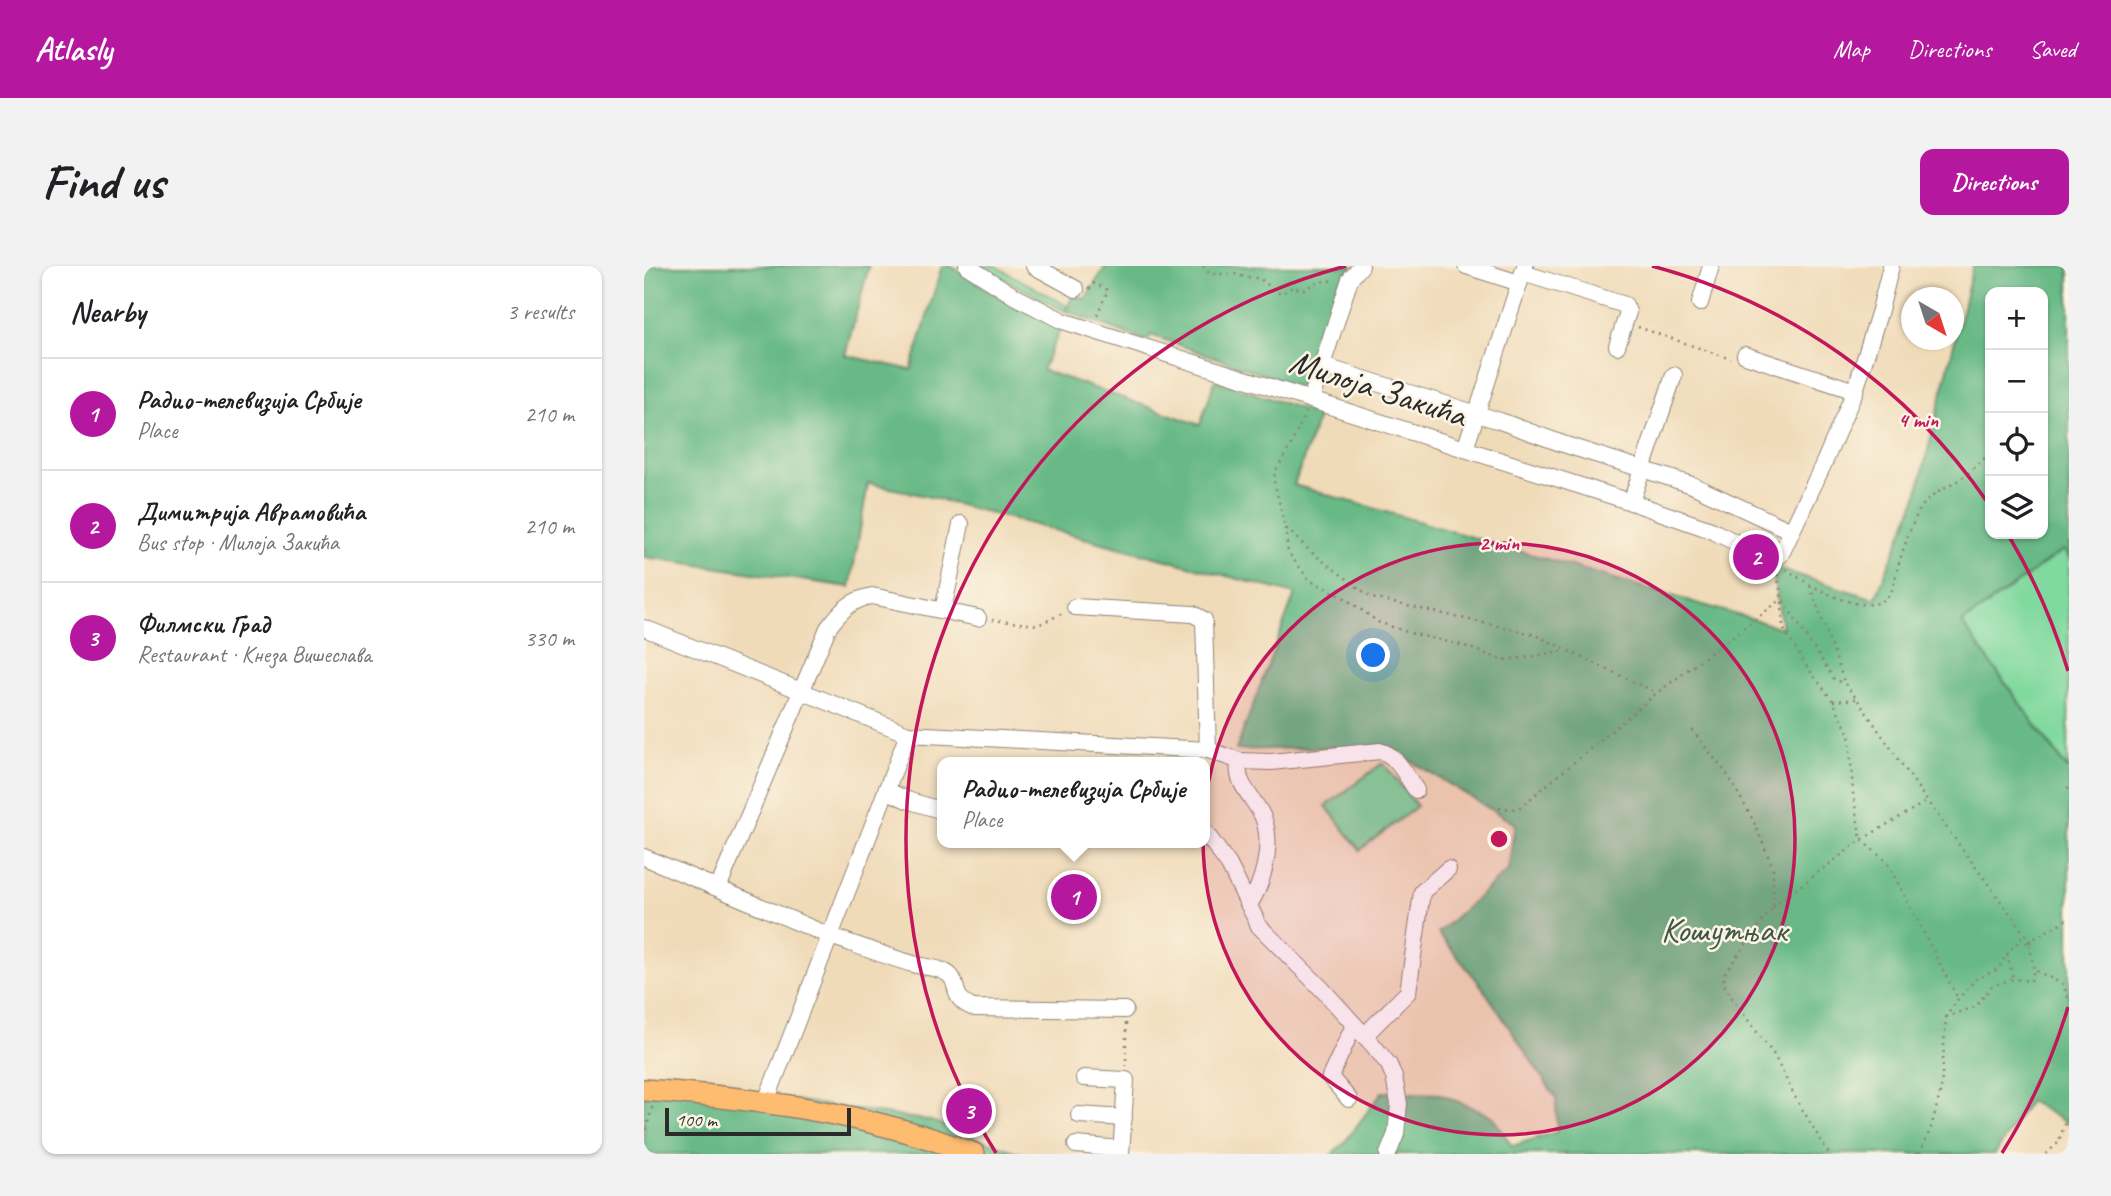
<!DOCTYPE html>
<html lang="en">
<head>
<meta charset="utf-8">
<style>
  body { margin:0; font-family:Caveat,sans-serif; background:#f2f2f2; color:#202124 }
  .controls { position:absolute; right:21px; top:21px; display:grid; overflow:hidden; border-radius:14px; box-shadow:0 2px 5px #0004 }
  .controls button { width:63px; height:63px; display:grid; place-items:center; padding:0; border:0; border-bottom:2px solid #e0e0e0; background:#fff; color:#202124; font:35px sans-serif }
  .compass { position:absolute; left:1257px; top:21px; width:63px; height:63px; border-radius:50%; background:#fff; box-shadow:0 2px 5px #0004; rotate:141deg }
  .scale { position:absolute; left:21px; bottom:18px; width:186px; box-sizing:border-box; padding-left:7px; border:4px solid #2b2b2b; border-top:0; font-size:19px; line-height:24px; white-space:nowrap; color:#2b2b2b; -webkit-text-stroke:5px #fcf5e5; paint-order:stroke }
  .you { position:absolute; left:730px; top:390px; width:24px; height:24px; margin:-18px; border:5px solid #fff; border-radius:50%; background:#1a73e8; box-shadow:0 0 0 10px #1a73e833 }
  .badge { display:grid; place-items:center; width:46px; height:46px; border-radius:50%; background:#b5179e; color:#fff; font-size:23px; font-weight:700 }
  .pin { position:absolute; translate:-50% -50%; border:4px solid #fff; box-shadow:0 2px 7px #0006 }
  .popup { position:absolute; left:293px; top:491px; width:273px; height:91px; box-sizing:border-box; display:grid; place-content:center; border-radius:14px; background:#fff; filter:drop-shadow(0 2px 5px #0005); font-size:23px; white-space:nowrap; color:#757577 }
  .popup b { font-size:26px; color:#202124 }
  .popup::after { content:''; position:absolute; left:50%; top:100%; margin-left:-14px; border:14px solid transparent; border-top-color:#fff }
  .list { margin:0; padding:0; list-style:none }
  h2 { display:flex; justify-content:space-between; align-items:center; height:91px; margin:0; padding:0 28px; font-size:30px }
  h2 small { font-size:23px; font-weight:400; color:#757577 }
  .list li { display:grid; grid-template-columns:46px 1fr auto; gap:21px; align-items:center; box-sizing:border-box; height:112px; padding:0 28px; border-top:2px solid #e0e0e0 }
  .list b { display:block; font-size:26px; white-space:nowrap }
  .list p { margin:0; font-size:23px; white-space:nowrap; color:#757577 }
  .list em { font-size:23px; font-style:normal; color:#757577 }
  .icon { flex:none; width:38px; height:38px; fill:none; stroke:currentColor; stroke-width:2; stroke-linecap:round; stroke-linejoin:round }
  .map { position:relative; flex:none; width:1425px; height:888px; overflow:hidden; border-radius:14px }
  header { display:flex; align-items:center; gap:42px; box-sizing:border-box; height:98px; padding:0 35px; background:#b5179e; color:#fff }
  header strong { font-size:33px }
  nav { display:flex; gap:38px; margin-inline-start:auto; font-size:24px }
  .intro { display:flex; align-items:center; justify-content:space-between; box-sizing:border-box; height:168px; padding:0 42px }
  h1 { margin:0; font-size:49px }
  .button { padding:18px 32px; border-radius:14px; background:#b5179e; color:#fff; font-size:24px; font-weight:700 }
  main { display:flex; gap:42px; padding:0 42px }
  aside { flex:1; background:#fff; border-radius:14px; box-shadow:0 2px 5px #0004 }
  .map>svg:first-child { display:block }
  .green { fill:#80d99f; stroke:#568265; stroke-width:2 }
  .forest { fill:#68b986; stroke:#4a7258; stroke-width:2; fill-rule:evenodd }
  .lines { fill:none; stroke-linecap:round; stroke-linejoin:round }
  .minor-casing { stroke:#8e8372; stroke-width:18 }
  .major-casing { stroke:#8e8372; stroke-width:24 }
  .path { stroke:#8e8372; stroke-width:2.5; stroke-dasharray:2 5; stroke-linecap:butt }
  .minor { stroke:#fff; stroke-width:16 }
  .major { stroke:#febc70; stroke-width:21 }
  .ring { fill:none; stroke:#c2185b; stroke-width:3.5 }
  .labels { text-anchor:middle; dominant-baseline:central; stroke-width:5; stroke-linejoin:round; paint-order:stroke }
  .street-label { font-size:35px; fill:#2b2b2b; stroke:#fcf5e5 }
  .park-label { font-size:35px; fill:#405648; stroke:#fcf5e5 }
  .centre { fill:#c2185b; stroke:#fcf5e5; stroke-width:3.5 }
  .ring-label { font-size:21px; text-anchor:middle; font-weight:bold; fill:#c2185b; stroke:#fcf5e5; stroke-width:5; stroke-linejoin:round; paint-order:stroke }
</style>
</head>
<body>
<header>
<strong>Atlasly</strong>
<nav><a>Map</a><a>Directions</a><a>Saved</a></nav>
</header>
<div class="intro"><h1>Find us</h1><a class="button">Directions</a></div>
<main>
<aside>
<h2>Nearby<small>3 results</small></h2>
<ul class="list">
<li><span class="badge">1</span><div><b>Радио-телевизија Србије</b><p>Place</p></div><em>210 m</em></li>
<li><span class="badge">2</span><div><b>Димитрија Аврамовића</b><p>Bus stop · Милоја Закића</p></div><em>210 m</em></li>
<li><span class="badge">3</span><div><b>Филмски Град</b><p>Restaurant · Кнеза Вишеслава</p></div><em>330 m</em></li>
</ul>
</aside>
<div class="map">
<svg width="1425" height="888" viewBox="0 0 1425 888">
  <rect width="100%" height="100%" fill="#fcf5e5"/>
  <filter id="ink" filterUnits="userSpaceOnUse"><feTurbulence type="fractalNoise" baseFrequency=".0143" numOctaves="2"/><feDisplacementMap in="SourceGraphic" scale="14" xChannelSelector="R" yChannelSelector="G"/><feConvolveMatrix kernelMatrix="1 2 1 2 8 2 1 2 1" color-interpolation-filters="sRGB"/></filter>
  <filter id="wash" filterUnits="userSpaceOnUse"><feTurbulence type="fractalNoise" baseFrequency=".00686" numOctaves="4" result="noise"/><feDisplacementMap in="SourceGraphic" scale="28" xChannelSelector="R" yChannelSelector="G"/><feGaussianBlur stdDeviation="1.57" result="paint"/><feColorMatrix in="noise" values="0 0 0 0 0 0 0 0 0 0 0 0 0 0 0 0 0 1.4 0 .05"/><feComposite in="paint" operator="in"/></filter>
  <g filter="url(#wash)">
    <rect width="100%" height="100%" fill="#f0dbb9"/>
    <!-- green -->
    <g class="green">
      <polygon points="337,0 351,0 423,40 421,45"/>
      <polygon points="1419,284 1425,292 1424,503 1318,357"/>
      <polygon points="739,497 773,540 716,584 682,540"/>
    </g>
    <!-- forest -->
    <g class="forest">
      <path d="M0 0H225L201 89 267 104 298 0H307L354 30 418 60 398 104 556 159 571 114 675 149 650 219 1138 362 1128 301 1231 333 1272 233 1329 0H1425V292L1419 284 1318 357 1423 503 1425 502V858L1385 835 1351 888H688L700 877 738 826 796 828 848 850 868 880 913 866 912 832 837 719 794 667 864 604 871 558 742 480 592 484 651 328 278 229 224 217 206 321 0 291ZM1346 26H1399V268H1346Z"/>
      <polygon points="462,0 709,0 695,16 664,117 655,121 507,69 503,75 422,45 429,29 441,33"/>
      <polygon points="0,809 22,815 287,855 378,888 0,888"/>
    </g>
  </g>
  <g filter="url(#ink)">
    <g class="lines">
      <!-- minor casing -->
      <g class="minor-casing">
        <g id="minor">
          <polyline points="323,0 370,30 419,55 987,236 1067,264 1128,295 1130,295 1137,288 1179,199 1211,125 1236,44 1247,0"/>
          <polyline points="390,0 432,23"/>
          <polyline points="822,0 875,17"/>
          <polyline points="879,7 981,39 984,46 973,80"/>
          <polyline points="1056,37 1067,0"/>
          <polyline points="1101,89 1211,125"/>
          <polyline points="678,100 856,155 919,178 1048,219 1147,265"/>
          <polyline points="667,133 706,13 717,0"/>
          <polyline points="821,183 881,0"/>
          <polyline points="987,236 1030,109"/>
          <polyline points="299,344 317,258"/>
          <polyline points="0,362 264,468"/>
          <polyline points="564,484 596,495"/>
          <polyline points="242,524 263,534 299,545"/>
          <polyline points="561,566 585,599 615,660 677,722 729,779 745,799 750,811 755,838 752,868 744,888"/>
          <polyline points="0,591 186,670 264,468 564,484 560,354 549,348 431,341"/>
          <path d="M74 622 184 362C197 345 206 334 228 330L334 352"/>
          <path d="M605 639C619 617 629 581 620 554 614 535 588 517 596 495L627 496 736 485C752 488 763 511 772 524"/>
          <polyline points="720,770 764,726 778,626 804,603"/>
          <polyline points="440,812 482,814 477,888"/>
          <polyline points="705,833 686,811 710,759"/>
          <path d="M122 835 186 670C213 679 241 690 269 698 279 701 292 701 301 706 318 714 304 733 330 742L481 744"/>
          <polyline points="435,849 480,852"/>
          <polyline points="432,879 477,883"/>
        </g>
      </g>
      <!-- major casing -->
      <g class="major-casing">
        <path id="major" d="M0 824C112 832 224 847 330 888"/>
      </g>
      <!-- path -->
      <g class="path">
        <polyline points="559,0 566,8 591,8 603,12 615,12 636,28 649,21 659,24 674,16 692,14"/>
        <polyline points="445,23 449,17 464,24 452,51"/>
        <polyline points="994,61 1087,93"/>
        <polyline points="662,146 647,179 631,206 630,215 641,261 666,285 728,332 889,368 1013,427"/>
        <polyline points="641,262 644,286 665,314 698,330 734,356 766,367 821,380 858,394 880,392 923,384"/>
        <path d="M1142 303C1161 317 1229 359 1247 326 1251 318 1252 308 1254 300 1260 282 1266 261 1275 245 1285 227 1307 221 1322 209 1331 202 1336 194 1346 189"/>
        <polyline points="1133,308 1138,333 1190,413 1201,418 1213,433 1283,535 1386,675 1425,652"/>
        <polyline points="1166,320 1201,418"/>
        <polyline points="1138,336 1139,362 1163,401 1189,435 1205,468 1209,527 1217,574 1243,596 1314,733"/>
        <polyline points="348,354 394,359 419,347"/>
        <polyline points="1189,435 1213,433"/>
        <polyline points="1048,464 1085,511 1110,556 1129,602 1129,641 1080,708 1080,718 1087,731 1130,789 1151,831 1185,888"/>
        <polyline points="1423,522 1425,521"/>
        <polyline points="855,542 874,543 1013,427 1138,333"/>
        <polyline points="1129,641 1217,574 1283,535"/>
        <polyline points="1386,679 1390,704"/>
        <polyline points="1363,688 1369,712"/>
        <polyline points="1302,751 1331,741 1348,720 1369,713 1387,715 1390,704 1419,718 1425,734"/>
        <polyline points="482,757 482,800"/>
        <polyline points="0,870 9,839"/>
        <polyline points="1275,888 1287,862 1297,824 1302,751 1314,733 1332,713 1354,703 1363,688 1377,672 1386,679 1386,675"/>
        <polyline points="1402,888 1414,877 1425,847"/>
      </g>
      <!-- minor -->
      <use href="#minor" class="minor"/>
      <!-- major -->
      <use href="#major" class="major"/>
    </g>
  </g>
  <!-- distance rings -->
  <circle cx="855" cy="573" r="296" fill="#c2185b" fill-opacity=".12"/>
  <g class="ring">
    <circle cx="855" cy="573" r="296"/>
    <path d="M1424 741A593 593 0 0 1 1358 887M352 887A593 593 0 0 1 702 0M1008 0A593 593 0 0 1 1344 237M1366 272A593 593 0 0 1 1424 405"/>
  </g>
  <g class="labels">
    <!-- street labels -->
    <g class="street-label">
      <text transform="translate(734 122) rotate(18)">Милоја Закића</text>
    </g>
    <!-- park labels -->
    <g class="park-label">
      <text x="1080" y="663">Кошутњак</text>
    </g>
  </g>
  <circle cx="855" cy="573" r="10" class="centre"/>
  <g class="ring-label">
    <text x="1274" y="161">4 min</text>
    <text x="855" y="284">2 min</text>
  </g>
</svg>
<div class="controls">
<button>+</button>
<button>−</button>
<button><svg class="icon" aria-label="locate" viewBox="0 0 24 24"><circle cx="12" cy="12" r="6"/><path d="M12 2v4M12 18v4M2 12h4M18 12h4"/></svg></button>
<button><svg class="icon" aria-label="layers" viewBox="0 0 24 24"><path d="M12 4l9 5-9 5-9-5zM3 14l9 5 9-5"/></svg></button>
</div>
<svg class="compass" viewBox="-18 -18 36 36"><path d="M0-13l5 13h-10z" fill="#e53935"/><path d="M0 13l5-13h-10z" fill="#757577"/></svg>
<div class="scale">100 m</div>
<div class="you"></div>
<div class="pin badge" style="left:430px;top:631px">1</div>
<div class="popup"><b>Радио-телевизија Србије</b>Place</div>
<div class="pin badge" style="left:1112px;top:291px">2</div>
<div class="pin badge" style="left:325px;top:845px">3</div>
</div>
</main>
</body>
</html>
